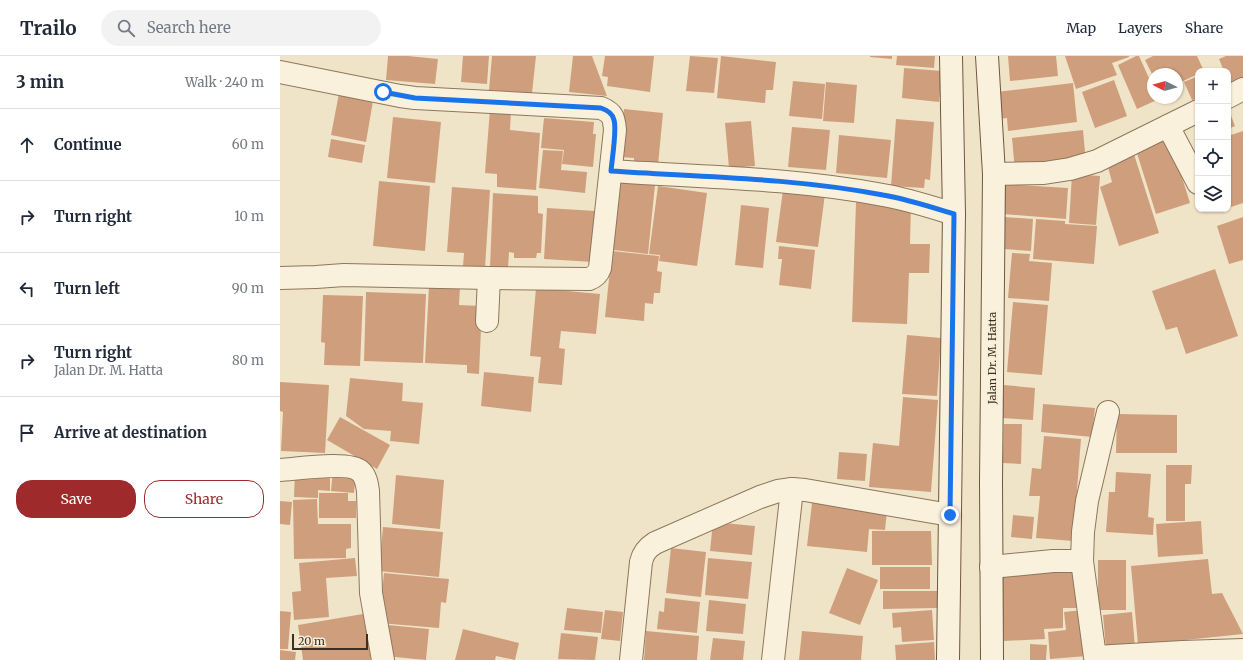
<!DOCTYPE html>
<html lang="en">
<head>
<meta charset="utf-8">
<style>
  body { margin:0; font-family:Merriweather,serif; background:#f2f2f3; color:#1f2937 }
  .controls { position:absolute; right:12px; top:12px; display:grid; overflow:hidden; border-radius:8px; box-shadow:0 1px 3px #0004 }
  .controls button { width:36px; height:36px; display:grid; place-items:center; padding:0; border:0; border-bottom:1px solid #e0e1e3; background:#fff; color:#1f2937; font:20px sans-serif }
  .compass { position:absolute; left:867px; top:12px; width:36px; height:36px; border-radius:50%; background:#fff; box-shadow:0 1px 3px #0004; rotate:276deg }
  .scale { position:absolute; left:12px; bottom:10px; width:76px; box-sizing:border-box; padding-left:4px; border:2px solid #3d2e20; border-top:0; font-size:11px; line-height:14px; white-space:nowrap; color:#3d2e20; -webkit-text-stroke:3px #f7eed8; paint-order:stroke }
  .stop { position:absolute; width:12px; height:12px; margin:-9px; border:3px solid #1a73e8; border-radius:50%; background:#fff }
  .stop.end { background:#1a73e8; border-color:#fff; box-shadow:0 1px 4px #0008 }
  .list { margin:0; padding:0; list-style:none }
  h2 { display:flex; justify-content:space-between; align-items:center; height:52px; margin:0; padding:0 16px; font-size:17px }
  h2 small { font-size:13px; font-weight:400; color:#747a83 }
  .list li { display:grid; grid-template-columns:26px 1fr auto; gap:12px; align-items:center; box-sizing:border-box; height:72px; padding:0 16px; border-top:1px solid #e0e1e3 }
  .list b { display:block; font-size:15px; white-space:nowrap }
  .list p { margin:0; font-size:13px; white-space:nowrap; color:#747a83 }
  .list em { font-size:13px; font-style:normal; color:#747a83 }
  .actions { display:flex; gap:8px; padding:12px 16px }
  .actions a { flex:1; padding:9px 0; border:1px solid #9e2a2b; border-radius:16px; text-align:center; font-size:14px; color:#9e2a2b }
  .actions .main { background:#9e2a2b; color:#fff }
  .icon { flex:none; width:22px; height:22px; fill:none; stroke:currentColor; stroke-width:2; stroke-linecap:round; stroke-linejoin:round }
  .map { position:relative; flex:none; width:963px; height:604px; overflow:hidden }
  header { display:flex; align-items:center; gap:24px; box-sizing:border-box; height:56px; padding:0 20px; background:#fff; border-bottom:1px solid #e0e1e3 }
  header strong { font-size:19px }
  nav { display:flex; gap:22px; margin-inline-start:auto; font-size:14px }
  .search { width:280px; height:36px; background:#f2f2f3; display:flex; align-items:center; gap:10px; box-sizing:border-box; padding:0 14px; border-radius:22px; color:#747a83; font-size:15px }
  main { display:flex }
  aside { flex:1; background:#fff }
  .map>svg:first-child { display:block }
  .building { fill:#cf9f7d }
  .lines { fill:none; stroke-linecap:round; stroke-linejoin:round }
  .street-casing { stroke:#8d765c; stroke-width:24 }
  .secondary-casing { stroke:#6f573f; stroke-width:24 }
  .street { stroke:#faf1dc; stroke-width:22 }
  .secondary { stroke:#faf1dc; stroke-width:22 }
  .route { stroke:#1a73e8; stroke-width:5 }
  .labels { text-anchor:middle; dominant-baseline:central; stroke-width:4; stroke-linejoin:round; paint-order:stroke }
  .street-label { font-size:11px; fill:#3d2e20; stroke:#f7eed8 }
</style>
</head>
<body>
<header>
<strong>Trailo</strong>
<div class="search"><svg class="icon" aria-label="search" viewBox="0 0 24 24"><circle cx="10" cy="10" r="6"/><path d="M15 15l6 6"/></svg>Search here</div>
<nav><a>Map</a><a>Layers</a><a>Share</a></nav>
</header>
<main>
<aside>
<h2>3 min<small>Walk · 240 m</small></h2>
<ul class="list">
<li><svg class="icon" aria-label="ahead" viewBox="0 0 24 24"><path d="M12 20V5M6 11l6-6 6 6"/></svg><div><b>Continue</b></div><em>60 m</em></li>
<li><svg class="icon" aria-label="right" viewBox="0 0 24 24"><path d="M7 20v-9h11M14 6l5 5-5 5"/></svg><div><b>Turn right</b></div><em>10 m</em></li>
<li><svg class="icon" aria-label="left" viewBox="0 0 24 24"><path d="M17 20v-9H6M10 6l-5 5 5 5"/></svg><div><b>Turn left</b></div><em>90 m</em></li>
<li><svg class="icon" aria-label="right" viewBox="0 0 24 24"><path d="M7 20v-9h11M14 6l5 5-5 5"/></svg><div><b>Turn right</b><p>Jalan Dr. M. Hatta</p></div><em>80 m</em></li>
<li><svg class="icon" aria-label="arrive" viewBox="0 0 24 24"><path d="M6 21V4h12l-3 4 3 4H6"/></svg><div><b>Arrive at destination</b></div></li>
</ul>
<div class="actions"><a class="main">Save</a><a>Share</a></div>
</aside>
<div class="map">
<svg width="963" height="604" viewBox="0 0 963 604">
  <rect width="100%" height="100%" fill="#f0e4c8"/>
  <!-- building -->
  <g class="building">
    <polygon points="108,0 128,0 158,3 155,28 106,24"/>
    <polygon points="183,0 209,0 207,28 181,26"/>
    <polygon points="212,0 256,0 252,37 209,34"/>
    <polygon points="293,0 312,0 327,40 289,36"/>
    <polygon points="325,0 374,0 370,36 327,30 328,21 322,20"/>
    <polygon points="410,0 438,2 434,37 406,35"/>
    <polygon points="441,0 496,6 493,34 486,34 485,47 437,42"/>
    <polygon points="590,0 612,0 612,3 590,1"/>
    <polygon points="617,0 655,0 654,12 616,9"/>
    <polygon points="728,0 776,0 778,20 730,25"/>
    <polygon points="785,0 849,0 849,1 832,7 837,19 796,33"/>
    <polygon points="856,0 859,0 873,31 873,42 878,42 879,43 857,53 838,9"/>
    <polygon points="873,0 917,0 924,15 918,15 918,18 897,28 897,18 873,18 873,20 865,4"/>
    <polygon points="946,0 963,0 963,21 950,27 948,24 948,15 944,15 939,3"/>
    <polygon points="624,12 662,15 659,46 622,42"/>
    <polygon points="918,20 918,42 912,44 904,26"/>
    <polygon points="834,24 847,60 815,72 802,36"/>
    <polygon points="513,25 545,28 542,63 509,60"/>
    <polygon points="546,26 577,29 574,67 543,65"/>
    <polygon points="793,27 797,66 728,75 727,62 720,63 716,36"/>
    <polygon points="60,32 94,39 86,86 51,79"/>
    <polygon points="210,53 231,54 230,74 260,77 256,134 217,131 217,118 205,117"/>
    <polygon points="344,53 383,57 378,109 354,106 354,102 339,101"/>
    <polygon points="950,57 955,70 948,73 948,58"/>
    <polygon points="113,61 161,66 155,127 107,122"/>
    <polygon points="264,62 314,66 313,78 316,78 313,111 282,108 284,94 261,92"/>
    <polygon points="616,63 654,66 650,124 645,123 644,132 611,130"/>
    <polygon points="471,65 475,110 449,112 445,67"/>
    <polygon points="512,71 550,74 546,114 508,111"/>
    <polygon points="803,74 806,107 735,115 732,82"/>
    <polygon points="963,75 963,147 948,152 948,80"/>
    <polygon points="559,79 611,84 607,122 556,117"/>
    <polygon points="889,80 910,147 876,158 855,91"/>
    <polygon points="51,83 85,89 82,107 48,101"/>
    <polygon points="263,94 283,95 281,114 307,116 305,137 259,132"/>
    <polygon points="853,95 879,177 839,190 820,131 832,126 826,104"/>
    <polygon points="792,118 820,120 816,169 789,167"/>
    <polygon points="99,125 150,130 145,195 93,190"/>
    <polygon points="340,125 375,129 368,198 333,194"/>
    <polygon points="725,128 788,132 786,163 723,158"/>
    <polygon points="378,130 427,137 417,210 379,205 380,199 369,198"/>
    <polygon points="172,131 210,134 205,212 183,210 184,197 167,196"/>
    <polygon points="503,134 545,138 538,191 496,186"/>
    <polygon points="213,137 258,140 258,157 263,158 261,197 257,197 256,202 234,202 234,197 229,196 228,213 210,212"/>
    <polygon points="576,146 631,148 630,188 650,188 649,217 629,217 627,268 572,266"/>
    <polygon points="461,149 489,152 483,212 455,209"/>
    <polygon points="267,152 316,155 313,206 264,203"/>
    <polygon points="725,161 753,163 751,195 723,193"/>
    <polygon points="963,161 963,204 949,208 937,170"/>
    <polygon points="756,163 785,165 785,168 817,170 814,208 753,203"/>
    <polygon points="499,190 535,194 531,233 499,229 502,203 498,203"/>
    <polygon points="332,195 379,200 377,215 382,216 380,237 374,237 373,248 365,247 364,265 325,261"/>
    <polygon points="732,197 750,198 749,205 772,207 769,245 728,242"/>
    <polygon points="935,213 958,280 906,298 897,271 886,274 872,235"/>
    <polygon points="149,230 180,231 179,249 202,250 199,318 187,317 187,309 145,307"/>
    <polygon points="256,232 320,238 316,278 281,275 279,292 285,293 282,329 258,327 261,301 250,300"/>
    <polygon points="86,236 146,238 143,307 84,305"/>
    <polygon points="43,239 83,240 80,310 44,309 45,287 41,286"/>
    <polygon points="733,246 768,249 762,319 727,316"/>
    <polygon points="627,279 661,282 657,340 622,338"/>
    <polygon points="204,316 254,321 251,356 201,350"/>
    <polygon points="70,322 123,327 122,345 143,347 139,388 110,385 111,375 84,373 66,360"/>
    <polygon points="0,326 49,329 45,397 1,395 3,356 0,355"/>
    <polygon points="724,329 755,332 753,364 722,362"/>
    <polygon points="623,341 658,344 651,436 589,431 593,387 619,390"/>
    <polygon points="763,348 815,352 812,381 761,376"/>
    <polygon points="837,358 897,359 897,397 836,397"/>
    <polygon points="60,361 110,389 97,413 47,384"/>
    <polygon points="724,368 742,368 741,408 723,407"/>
    <polygon points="764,380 801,383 793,485 756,482 760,440 749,440 752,412 761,413"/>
    <polygon points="559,396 587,398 585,425 557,423"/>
    <polygon points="886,409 912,409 911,428 905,428 905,465 886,465"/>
    <polygon points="53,412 76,414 74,437 51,435"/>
    <polygon points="15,414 50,416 50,435 38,434 38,442 14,441"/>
    <polygon points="836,416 871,418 868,461 874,462 873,479 826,476 829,436 835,436"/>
    <polygon points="116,419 164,424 160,473 112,468"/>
    <polygon points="39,437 68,437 68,445 76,445 76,462 39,462"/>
    <polygon points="37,443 38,468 71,468 71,492 66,493 66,502 14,503 13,444"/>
    <polygon points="0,445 12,446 10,469 0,468"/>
    <polygon points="532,447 607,455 605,474 589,473 587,496 527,490"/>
    <polygon points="733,459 754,461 752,483 731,481"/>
    <polygon points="921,465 923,498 878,501 876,468"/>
    <polygon points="433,466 475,470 472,499 430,495"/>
    <polygon points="103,471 163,476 159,521 99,515"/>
    <polygon points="592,475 651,475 652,509 592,509"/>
    <polygon points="391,492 426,496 421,541 386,537"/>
    <polygon points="75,502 77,520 46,522 49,561 14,564 12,536 21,535 19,507"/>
    <polygon points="428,502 472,506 468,543 425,539"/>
    <polygon points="928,503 932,538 942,537 963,578 858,589 851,510"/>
    <rect x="818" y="504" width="28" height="50"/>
    <rect x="600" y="511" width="50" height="22"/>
    <polygon points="567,512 598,524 580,569 549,557"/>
    <polygon points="795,512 797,552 783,552 783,572 764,573 765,583 724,585 721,515"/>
    <polygon points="104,517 169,523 166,547 161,546 159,572 99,567"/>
    <polygon points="603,535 657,535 657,552 603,553"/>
    <polygon points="385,542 420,546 417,577 377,573 379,555 384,556"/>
    <polygon points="429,544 466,548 463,578 426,575"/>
    <polygon points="287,552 323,556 321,577 284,574"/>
    <polygon points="325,554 343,556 340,585 321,583"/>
    <polygon points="652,554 654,584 622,586 621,571 613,572 612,557"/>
    <polygon points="804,554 807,600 770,603 768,576 786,574 784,556"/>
    <polygon points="0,555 11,556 8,593 0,593"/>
    <polygon points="852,556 855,591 826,593 823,559"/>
    <polygon points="83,558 91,604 23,604 18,569"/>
    <polygon points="108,569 149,573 146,604 105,600"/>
    <polygon points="183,573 239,587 235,604 216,600 215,604 175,604"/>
    <polygon points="366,575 419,580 417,604 364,604"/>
    <polygon points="522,575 583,580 581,604 519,604"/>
    <polygon points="281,577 318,581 315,604 278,603"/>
    <polygon points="433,582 465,585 463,604 430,604"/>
    <polygon points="654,586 655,604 616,604 615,589"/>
    <polygon points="750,588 767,589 766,604 750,604"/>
    <polygon points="0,594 16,596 15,604 0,604"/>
  </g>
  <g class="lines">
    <!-- street casing -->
    <g class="street-casing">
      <g id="street">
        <path d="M0 16 120 40 135 42 321 52C333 57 334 62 335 74L320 212C318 218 315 221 309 223L209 222 64 219 36 221 0 222"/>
        <polyline points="948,41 963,33"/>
        <polyline points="888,70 918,127"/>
        <path d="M331 115C422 121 514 122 603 139 627 143 651 151 674 158"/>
        <polyline points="714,118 764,117 790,113 817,105 918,55"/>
        <polyline points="207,265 209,222"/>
        <path d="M0 414C17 413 69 405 80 415 86 420 87 428 88 435L91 537 103 604"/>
        <polyline points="802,505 803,476 807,445 828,356"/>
        <polyline points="711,511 773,505 802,505 815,601 903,596 904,604"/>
        <polyline points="903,596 963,594"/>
        <path d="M351 604 361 506C363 497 367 492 375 487L480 441 498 435 512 433 525 434 670 459"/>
        <polyline points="493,604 512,433"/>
      </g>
    </g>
    <!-- secondary casing -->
    <g class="secondary-casing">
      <g id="secondary">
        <polyline points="707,0 714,118 711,427 712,604"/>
        <polyline points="668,604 674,158 671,0"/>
      </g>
    </g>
    <!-- street -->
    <use href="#street" class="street"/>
    <!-- secondary -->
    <use href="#secondary" class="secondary"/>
  </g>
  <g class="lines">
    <!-- route -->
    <path class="route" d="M103 36 135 42 321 52C327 54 333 58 334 64 337 74 332 103 331 115 422 121 514 122 603 139 627 143 651 151 674 158L670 459"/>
  </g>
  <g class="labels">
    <!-- street labels -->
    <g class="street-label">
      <text transform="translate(712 302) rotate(-90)">Jalan Dr. M. Hatta</text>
    </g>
  </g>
</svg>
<div class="controls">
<button>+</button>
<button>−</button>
<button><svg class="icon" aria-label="locate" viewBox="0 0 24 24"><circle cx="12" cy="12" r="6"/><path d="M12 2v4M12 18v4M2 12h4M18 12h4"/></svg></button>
<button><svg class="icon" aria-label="layers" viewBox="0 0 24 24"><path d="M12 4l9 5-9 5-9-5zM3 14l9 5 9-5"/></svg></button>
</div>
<svg class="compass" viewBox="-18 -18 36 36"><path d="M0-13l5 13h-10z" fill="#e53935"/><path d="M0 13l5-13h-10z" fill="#747a83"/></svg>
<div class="scale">20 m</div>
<div class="stop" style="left:103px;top:36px"></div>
<div class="stop end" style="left:670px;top:459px"></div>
</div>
</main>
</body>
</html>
